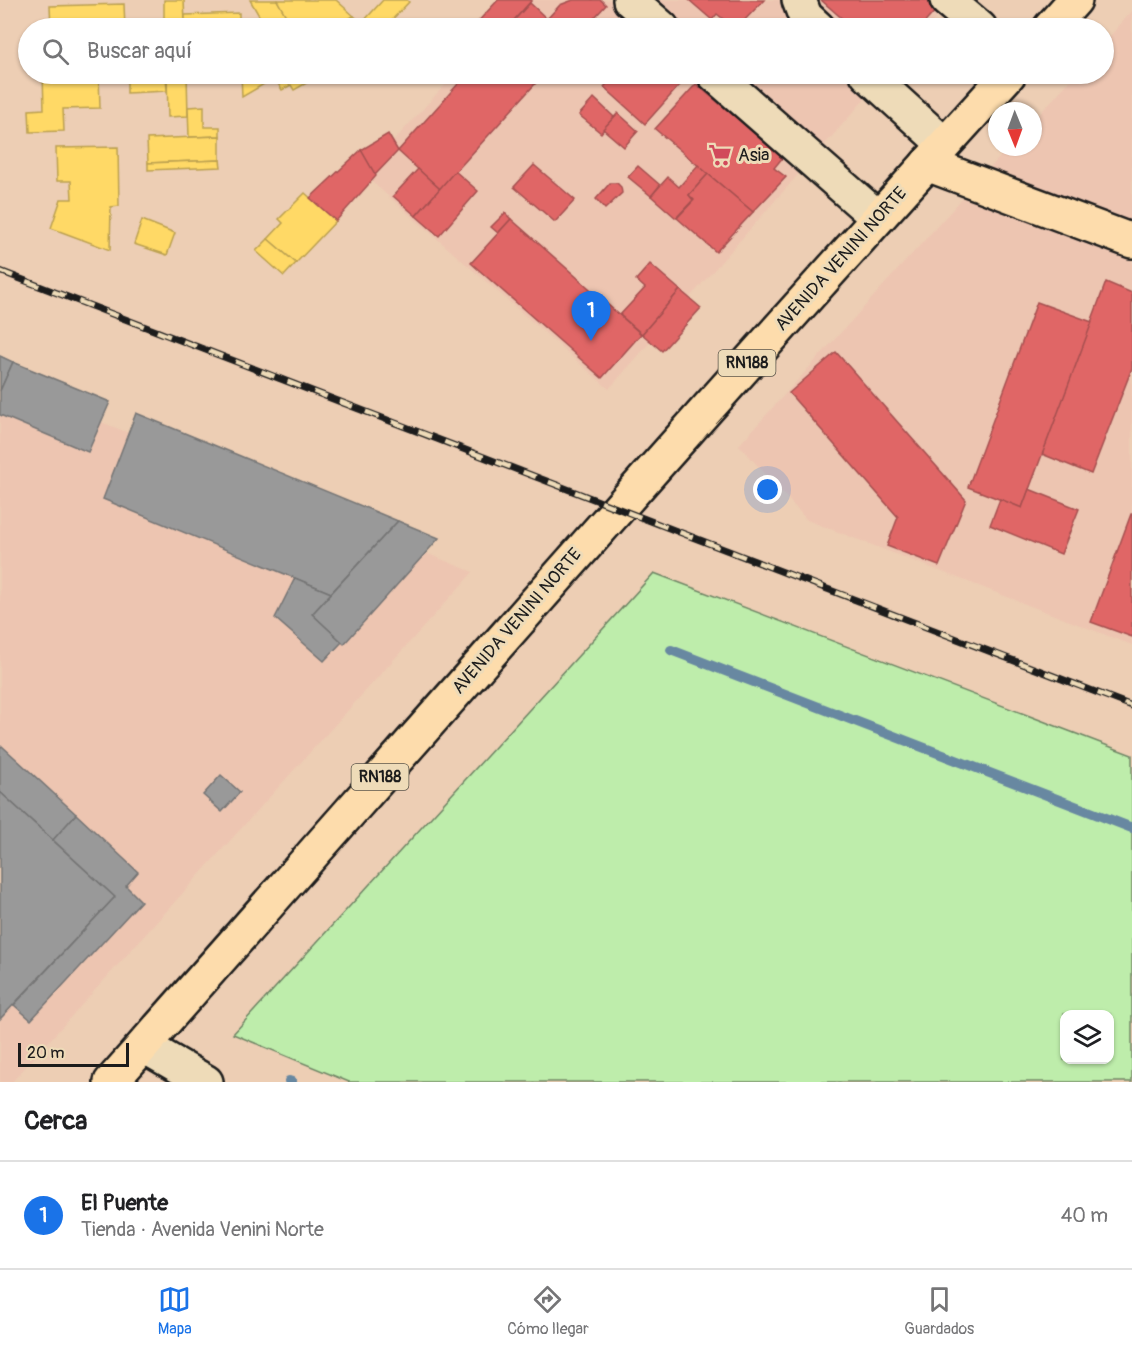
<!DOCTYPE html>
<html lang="es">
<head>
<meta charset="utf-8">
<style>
  body { margin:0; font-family:Pangolin,sans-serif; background:#f6f6f6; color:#202124 }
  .controls { position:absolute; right:18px; bottom:18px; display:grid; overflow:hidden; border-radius:12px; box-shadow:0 2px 4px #0004 }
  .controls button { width:54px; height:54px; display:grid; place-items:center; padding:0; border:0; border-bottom:2px solid #e0e0e0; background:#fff; color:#202124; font:30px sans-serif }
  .compass { position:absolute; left:988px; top:102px; width:54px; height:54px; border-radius:50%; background:#fff; box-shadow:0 2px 4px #0004; rotate:179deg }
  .scale { position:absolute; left:18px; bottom:15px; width:111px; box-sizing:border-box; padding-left:6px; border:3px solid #1c1c1c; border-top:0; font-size:16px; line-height:21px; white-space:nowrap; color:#1c1c1c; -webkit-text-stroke:4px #eedbb8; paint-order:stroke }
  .you { position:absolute; left:768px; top:490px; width:21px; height:21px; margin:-15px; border:4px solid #fff; border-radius:50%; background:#1a73e8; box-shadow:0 0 0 9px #1a73e833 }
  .badge { display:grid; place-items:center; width:39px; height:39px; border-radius:50%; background:#1a73e8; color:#fff; font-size:20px; font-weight:700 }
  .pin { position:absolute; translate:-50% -50px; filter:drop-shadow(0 2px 3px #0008) }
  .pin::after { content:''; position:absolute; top:32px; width:21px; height:18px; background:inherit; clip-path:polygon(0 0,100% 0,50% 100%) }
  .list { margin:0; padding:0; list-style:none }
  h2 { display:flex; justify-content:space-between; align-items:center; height:78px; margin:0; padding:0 24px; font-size:26px }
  h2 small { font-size:20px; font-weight:400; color:#757577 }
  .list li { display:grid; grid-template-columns:39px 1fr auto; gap:18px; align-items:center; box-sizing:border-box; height:108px; padding:0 24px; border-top:2px solid #e0e0e0 }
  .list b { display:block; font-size:22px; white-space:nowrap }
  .list p { margin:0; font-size:20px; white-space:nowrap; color:#757577 }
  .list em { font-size:20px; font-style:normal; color:#757577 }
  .icon { flex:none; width:33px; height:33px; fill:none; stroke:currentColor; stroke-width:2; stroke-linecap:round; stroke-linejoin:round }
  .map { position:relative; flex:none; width:1132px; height:1082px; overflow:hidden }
  .search { position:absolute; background:#fff; box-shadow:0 2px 4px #0004; left:18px; right:18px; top:18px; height:66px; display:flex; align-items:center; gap:15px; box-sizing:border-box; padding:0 21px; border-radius:33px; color:#757577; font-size:22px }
  .sheet { height:186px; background:#fff }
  nav { display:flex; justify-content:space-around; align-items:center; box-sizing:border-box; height:84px; border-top:2px solid #e0e0e0; background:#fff; font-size:16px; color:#757577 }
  nav a { display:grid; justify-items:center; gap:3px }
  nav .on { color:#1a73e8 }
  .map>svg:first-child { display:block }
  .built { fill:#edc5b1 }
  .green { fill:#beedab; stroke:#6d8464; stroke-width:1.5; fill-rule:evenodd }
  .homes { fill:#ffd966; stroke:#bba050; stroke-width:1.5 }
  .shops { fill:#e06666; stroke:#a55050; stroke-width:1.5 }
  .industry { fill:#999; stroke:#747474; stroke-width:1.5 }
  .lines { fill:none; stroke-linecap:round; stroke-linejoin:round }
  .stream { stroke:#6888a1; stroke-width:10 }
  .minor-casing { stroke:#1c1c1c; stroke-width:38 }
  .major-casing { stroke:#1c1c1c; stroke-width:38 }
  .highway-casing { stroke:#1c1c1c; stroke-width:38 }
  .minor { stroke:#eedbb8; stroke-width:33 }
  .major { stroke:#fddcac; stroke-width:33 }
  .highway { stroke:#fddcac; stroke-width:33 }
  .rail-casing { stroke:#1c1c1c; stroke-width:7 }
  .rail { stroke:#eedbb8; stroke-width:4.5; stroke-dasharray:14; stroke-linecap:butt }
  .labels { text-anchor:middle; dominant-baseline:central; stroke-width:6; stroke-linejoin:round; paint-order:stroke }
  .shield { fill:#eedbb8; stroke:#5b554b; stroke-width:1.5 }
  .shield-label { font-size:16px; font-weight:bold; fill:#1c1c1c }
  .poi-label { font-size:18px; fill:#1c1c1c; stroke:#eedbb8; text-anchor:start }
  .street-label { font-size:18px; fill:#1c1c1c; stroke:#eedbb8 }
</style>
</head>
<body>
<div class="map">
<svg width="1132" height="1082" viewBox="0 0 1132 1082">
  <rect width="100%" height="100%" fill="#edceb4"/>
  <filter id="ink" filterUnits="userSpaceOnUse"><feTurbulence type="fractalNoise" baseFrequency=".0167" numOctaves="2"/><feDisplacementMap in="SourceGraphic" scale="12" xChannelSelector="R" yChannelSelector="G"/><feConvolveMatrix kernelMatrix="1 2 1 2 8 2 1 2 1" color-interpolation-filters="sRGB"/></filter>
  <g filter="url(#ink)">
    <!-- built -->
    <g class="built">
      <polygon points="522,0 611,0 635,22 656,0 952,0 927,28 496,28"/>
      <polygon points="1132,11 1132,645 807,520 739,445 1009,147 1033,147 1033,121 1076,74 1104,74 1104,43"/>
      <polygon points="455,74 887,74 609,389 363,174"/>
      <polygon points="0,381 473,572 12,1082 0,1082"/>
    </g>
    <!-- green -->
    <path class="green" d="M654 573 1132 755V1082H349L233 1034ZM1064 1014H1110V1060H1064Z"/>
    <!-- homes -->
    <g class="homes">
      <polygon points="164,0 184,0 185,22 164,22"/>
      <polygon points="250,0 277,0 293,28 239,28 239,25 250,26 261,19"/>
      <polygon points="277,0 336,0 354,16 332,28 293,28"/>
      <polygon points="383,0 407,0 409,2 384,28 368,28 362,23"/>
      <polygon points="124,4 125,28 51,28 50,6"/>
      <polygon points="239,13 239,28 185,28 185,15"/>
      <polygon points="354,16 368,28 333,28"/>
      <polygon points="185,22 185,28 125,28 125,24"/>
      <polygon points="43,74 99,74 100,108 63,109 64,131 30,132 29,110 44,109"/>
      <polygon points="127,74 187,74 127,76"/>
      <polygon points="187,74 188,116 168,117 167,75"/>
      <polygon points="187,74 241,74 241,79 206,79 206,74"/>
      <polygon points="241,74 271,74 274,78 242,97"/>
      <polygon points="272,74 317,74 319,76 294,90 291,85 282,90"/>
      <polygon points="166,75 167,91 127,93 127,76"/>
      <polygon points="204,106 204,127 220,127 220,136 189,137 188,107"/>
      <polygon points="220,136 220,160 148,163 147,139"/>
      <polygon points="118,147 119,206 111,207 110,250 51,228 61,199 72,199 71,181 57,181 56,148"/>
      <polygon points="220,160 221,167 148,170 148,163"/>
      <polygon points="305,193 336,221 296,263 268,239 283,223 279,219"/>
      <polygon points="142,220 175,233 167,255 134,244"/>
      <polygon points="268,239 296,263 284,276 256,251"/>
    </g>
    <!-- shops -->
    <g class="shops">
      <polygon points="498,0 532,0 507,28 472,28"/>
      <polygon points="573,0 601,0 606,5 585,28 557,28 547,19 560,5"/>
      <polygon points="689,0 764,0 737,28 734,28 717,14 712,20"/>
      <polygon points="821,0 945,0 920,28 853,28"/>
      <polygon points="530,3 547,19 557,28 507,28"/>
      <polygon points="467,74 544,74 440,189 398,151"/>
      <polygon points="616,74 683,74 687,77 645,124 604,87"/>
      <polygon points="696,84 783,157 774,168 786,177 753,212 655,129"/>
      <polygon points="594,98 614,117 601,133 579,115"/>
      <polygon points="618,113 638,131 624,147 603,129"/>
      <polygon points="388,134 398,151 375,175 361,150"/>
      <polygon points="361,150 376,176 336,221 310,198"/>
      <polygon points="534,165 575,200 555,222 514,187"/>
      <polygon points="698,165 708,174 689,195 693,200 676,218 651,196 668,177 679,187"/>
      <polygon points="638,166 660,185 651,196 628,177"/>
      <polygon points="418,169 440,189 416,216 393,196"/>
      <polygon points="455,171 478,191 439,236 416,216"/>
      <polygon points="708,174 753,212 716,252 677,218 694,200 689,195"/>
      <polygon points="610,183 617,183 621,187 622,193 605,209 596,199"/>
      <polygon points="505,213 511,219 498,233 491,227"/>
      <polygon points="511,219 641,334 602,378 471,263"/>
      <polygon points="650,264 680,290 642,334 620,315 645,288 636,280"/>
      <polygon points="1106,282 1132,293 1132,368 1091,474 1042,454"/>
      <polygon points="680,290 701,308 662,351 642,334"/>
      <polygon points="1037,302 1092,322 1022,508 968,487"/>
      <polygon points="836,352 966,500 939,566 887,546 898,517 789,393"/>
      <polygon points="1029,489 1079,509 1061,554 990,525 1000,499 1022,508"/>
      <polygon points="1131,514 1132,514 1132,637 1091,622"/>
    </g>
    <!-- industry -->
    <g class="industry">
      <polygon points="0,356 13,362 0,391"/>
      <polygon points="13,362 110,402 88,452 0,415 0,391"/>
      <polygon points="136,413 398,521 331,593 103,499"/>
      <polygon points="398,521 439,538 344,644 312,614"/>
      <polygon points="295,578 331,593 312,614 342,642 324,661 275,618"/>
      <polygon points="2,746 76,814 53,840 0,792 0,748"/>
      <polygon points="221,775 240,792 222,812 203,795"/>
      <polygon points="0,792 115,897 0,1019"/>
      <polygon points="76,814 138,872 126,886 141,901 31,1020 14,1005 115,897 53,840"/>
    </g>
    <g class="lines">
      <!-- stream -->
      <g class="stream">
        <polyline points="671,650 1132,828"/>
        <polyline points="289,1081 292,1082"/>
      </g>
      <!-- minor casing -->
      <g class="minor-casing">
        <g id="minor">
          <polyline points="630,0 662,28"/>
          <polyline points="799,0 805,16 818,28"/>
          <polyline points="947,0 980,28"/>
          <polyline points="714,74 877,217"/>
          <polyline points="867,74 944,144"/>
          <polyline points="144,1046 206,1082"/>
        </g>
      </g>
      <!-- major casing -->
      <g class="major-casing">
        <polyline id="major" points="927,164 1132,241"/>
      </g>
      <!-- highway casing -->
      <g class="highway-casing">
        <g id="highway">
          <polyline points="1050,28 1075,0"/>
          <path d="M111 1082C410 745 706 406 1009 74"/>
        </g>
      </g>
      <!-- minor -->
      <use href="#minor" class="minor"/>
      <!-- major -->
      <use href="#major" class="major"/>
      <!-- highway -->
      <use href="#highway" class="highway"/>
      <!-- rail casing -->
      <g class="rail-casing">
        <polyline id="rail" points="0,271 1132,706"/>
      </g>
      <!-- rail -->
      <use href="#rail" class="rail"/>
    </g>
  </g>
  <!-- icons -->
  <defs>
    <g id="supermarket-bare" transform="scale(1.8)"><path d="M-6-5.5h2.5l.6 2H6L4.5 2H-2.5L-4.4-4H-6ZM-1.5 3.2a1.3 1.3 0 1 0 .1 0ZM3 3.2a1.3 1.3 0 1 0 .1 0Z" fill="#d1495b" stroke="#eedbb8" stroke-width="2.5" paint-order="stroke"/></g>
  </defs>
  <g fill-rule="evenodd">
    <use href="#supermarket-bare" x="720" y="155"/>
  </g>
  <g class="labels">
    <!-- shield labels -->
    <g class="shield">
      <rect x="718.5" y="350" width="57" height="26" rx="4.5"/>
      <rect x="351.5" y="764" width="57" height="26" rx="4.5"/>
    </g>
    <g class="shield-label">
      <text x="747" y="363">RN188</text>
      <text x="380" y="777">RN188</text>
    </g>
    <!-- poi labels -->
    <g class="poi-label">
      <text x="738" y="155">Asia</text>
    </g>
    <!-- street labels -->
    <g class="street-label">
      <text transform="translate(841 259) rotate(-48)">AVENIDA VENINI NORTE</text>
      <text transform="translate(517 621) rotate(-49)">AVENIDA VENINI NORTE</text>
    </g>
  </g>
</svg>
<div class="controls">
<button><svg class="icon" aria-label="layers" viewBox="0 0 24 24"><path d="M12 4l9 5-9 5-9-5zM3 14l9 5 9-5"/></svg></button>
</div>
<svg class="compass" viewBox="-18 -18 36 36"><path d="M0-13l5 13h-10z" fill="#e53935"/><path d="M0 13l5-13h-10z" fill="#757577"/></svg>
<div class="scale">20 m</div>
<div class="you"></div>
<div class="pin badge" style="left:591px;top:341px">1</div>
<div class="search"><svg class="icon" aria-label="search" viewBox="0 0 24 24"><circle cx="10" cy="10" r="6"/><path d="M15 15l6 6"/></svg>Buscar aquí</div>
</div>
<section class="sheet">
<h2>Cerca<small></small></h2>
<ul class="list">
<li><span class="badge">1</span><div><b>El Puente</b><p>Tienda · Avenida Venini Norte</p></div><em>40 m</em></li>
</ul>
</section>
<nav>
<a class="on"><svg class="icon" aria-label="map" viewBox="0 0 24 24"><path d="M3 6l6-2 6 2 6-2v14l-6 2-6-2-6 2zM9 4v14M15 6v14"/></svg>Mapa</a>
<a><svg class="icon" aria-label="directions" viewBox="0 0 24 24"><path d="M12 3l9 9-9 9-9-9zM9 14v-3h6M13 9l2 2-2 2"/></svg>Cómo llegar</a>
<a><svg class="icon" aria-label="saved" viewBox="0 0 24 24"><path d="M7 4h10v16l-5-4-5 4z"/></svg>Guardados</a>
</nav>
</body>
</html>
